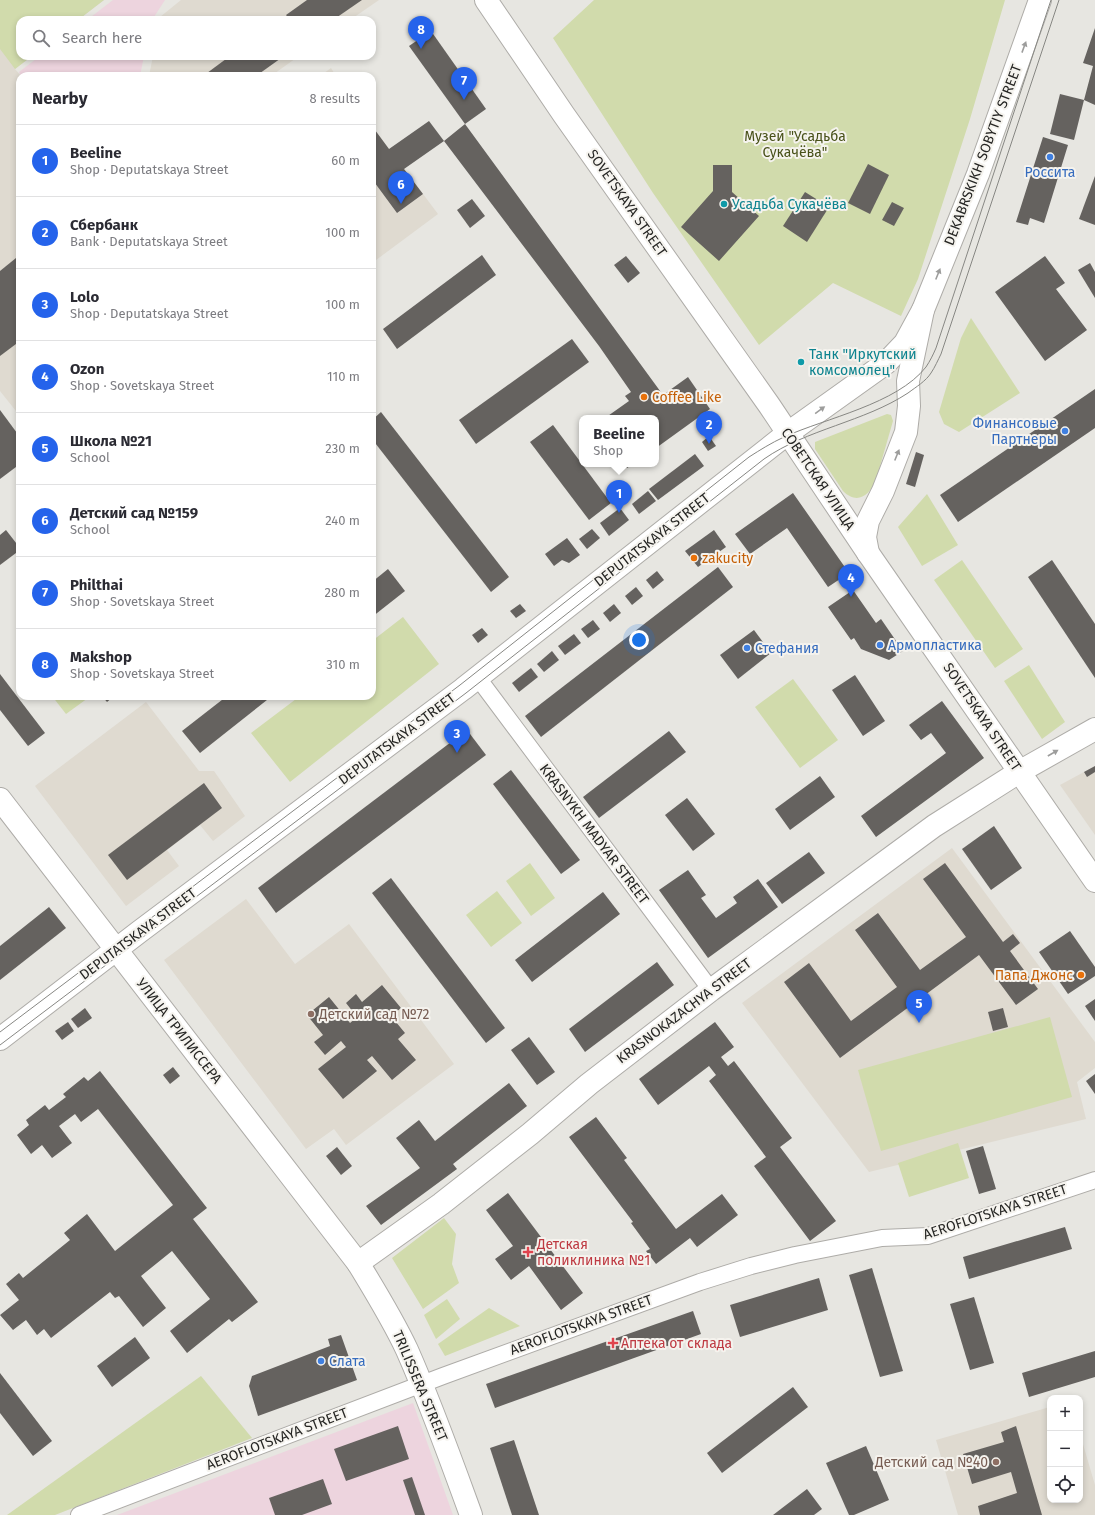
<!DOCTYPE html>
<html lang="en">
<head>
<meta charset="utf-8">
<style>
  body { margin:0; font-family:"Fira Sans",sans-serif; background:#f7f7f7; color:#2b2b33 }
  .controls { position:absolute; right:12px; bottom:12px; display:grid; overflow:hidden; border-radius:8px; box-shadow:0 2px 6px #0003 }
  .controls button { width:36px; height:36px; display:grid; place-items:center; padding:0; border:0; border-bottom:1px solid #e1e1e2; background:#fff; color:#2b2b33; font:20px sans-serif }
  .you { position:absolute; left:639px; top:640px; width:14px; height:14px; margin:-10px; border:3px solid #fff; border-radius:50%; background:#1a73e8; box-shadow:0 0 0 6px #1a73e833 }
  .badge { display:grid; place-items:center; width:26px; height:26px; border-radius:50%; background:#2563eb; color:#fff; font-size:13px; font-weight:700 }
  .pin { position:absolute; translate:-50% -33px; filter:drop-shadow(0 1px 2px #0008) }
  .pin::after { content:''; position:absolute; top:21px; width:14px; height:12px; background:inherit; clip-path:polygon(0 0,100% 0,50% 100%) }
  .popup { position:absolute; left:579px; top:415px; width:80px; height:52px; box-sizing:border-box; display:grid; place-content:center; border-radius:8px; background:#fff; filter:drop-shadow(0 1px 3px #0005); font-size:13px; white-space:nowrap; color:#7c7c81 }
  .popup b { font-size:15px; color:#2b2b33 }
  .popup::after { content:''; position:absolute; left:50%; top:100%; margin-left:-8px; border:8px solid transparent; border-top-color:#fff }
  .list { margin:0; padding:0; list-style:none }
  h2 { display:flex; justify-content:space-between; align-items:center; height:52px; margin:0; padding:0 16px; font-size:17px }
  h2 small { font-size:13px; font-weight:400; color:#7c7c81 }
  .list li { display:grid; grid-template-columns:26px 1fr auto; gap:12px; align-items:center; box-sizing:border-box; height:72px; padding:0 16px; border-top:1px solid #e1e1e2 }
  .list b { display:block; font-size:15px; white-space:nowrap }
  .list p { margin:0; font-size:13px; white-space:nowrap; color:#7c7c81 }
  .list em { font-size:13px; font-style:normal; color:#7c7c81 }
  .icon { flex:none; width:22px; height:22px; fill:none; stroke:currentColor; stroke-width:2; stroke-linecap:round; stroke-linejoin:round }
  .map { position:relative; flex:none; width:1095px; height:1515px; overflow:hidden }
  .search { position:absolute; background:#fff; box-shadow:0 2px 6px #0003; left:16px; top:16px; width:360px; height:44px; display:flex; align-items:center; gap:10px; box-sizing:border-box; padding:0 14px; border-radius:12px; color:#7c7c81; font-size:15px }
  .panel { position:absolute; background:#fff; box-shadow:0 2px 6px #0003; left:16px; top:72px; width:360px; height:628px; border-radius:12px }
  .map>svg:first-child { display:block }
  .industrial { fill:#edd4de }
  .built { fill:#dfdad0 }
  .green { fill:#d1dbac }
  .building { fill:#65625f }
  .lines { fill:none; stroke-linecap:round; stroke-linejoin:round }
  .street-casing { stroke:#aeaca8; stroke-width:18 }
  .secondary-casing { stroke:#aeaca8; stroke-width:24 }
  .street { stroke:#fff; stroke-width:16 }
  .secondary { stroke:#fff; stroke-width:22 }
  .tram { stroke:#878783; stroke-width:1 }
  .oneway { fill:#9d9d9c }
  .shop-dot { fill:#3f7fe0; stroke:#f5f3ee; stroke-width:1.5 }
  .culture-dot { fill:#0f9aa8; stroke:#f5f3ee; stroke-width:1.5 }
  .food-dot { fill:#e8710a; stroke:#f5f3ee; stroke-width:1.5 }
  .education-dot { fill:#8d6e63; stroke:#f5f3ee; stroke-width:1.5 }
  .health-dot { fill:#e0444e; stroke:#f5f3ee; stroke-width:1.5 }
  .labels { text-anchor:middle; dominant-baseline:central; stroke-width:4; stroke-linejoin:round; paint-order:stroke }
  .park-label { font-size:14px; fill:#485119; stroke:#f5f3ee }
  .street-label { font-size:14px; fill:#262624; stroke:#f5f3ee }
  .shop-label { font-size:14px; fill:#366cbe; stroke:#f5f3ee; text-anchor:start }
  .culture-label { font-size:14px; fill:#0d838f; stroke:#f5f3ee; text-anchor:start }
  .food-label { font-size:14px; fill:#c56008; stroke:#f5f3ee; text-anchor:start }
  .education-label { font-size:14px; fill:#785e54; stroke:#f5f3ee; text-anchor:start }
  .health-label { font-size:14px; fill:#be3a42; stroke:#f5f3ee; text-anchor:start }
</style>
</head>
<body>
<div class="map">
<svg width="1095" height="1515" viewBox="0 0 1095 1515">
  <rect width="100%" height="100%" fill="#e7e6e1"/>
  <!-- industrial -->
  <g class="industrial">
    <polygon points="113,0 165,0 152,20 87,20"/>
    <polygon points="40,56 144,56 140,76 21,76 19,72"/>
    <polygon points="413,1403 453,1515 117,1515"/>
  </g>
  <!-- built -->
  <g class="built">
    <polygon points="0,0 104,0 78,20 20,20 20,56 32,56 15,69 21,76 20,416 0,391"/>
    <polygon points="181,0 379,0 350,20 159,20 160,17"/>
    <polygon points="153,56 299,56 271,76 149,76"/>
    <polygon points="331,68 336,76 320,76"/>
    <polygon points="372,126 438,214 372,263"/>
    <polygon points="146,702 199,771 214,771 245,816 213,841 200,825 167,850 179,866 126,906 35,786"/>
    <polygon points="1095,766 1095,835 1060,785"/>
    <polygon points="952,848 1095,1042 1095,1068 1077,1082 1086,1119 869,1172 742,1003"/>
    <polygon points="246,899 295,964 349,924 454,1064 346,1145 334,1129 306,1149 164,960"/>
    <polygon points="1050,1407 1050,1500 1080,1500 1080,1434 1095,1485 1095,1515 958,1515 936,1440"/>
  </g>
  <!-- green -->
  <g class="green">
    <polygon points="0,0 104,0 78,20 20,20 20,56 32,56 15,69 0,49"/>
    <polygon points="594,0 1005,0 970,119 918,279 901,316 833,283 759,345 653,193 553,38"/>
    <polygon points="971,318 1020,393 959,432 944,424 939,412 961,338"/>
    <path d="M887 414 891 415 893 421 876 480C869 496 857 505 843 491L815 449V442Z"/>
    <polygon points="927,494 958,545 922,566 898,527"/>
    <polygon points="962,560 1023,649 995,668 934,580"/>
    <polygon points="403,617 439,664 290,782 251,733 300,696 372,696 372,641"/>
    <polygon points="1029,665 1065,722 1042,739 1004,681"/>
    <polygon points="793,679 838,740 800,768 755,707"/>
    <polygon points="52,696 86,696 88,698 66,714"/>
    <polygon points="530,863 555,898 531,916 506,881"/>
    <polygon points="497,891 522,923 491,947 466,915"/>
    <polygon points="1050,1017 1072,1097 881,1151 858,1070"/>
    <polygon points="958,1143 969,1178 909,1197 898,1163"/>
    <polygon points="444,1218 456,1234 452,1264 459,1283 423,1309 392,1258"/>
    <polygon points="447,1299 460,1319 436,1339 424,1315"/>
    <polygon points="489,1308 520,1326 445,1356 438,1344"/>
    <polygon points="201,1376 252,1438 55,1515 7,1515"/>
  </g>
  <!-- building -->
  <g class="building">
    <polygon points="307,0 362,0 333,20 290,20 286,15"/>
    <polygon points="1095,28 1095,105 1084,100 1093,66 1083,63"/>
    <polygon points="431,31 486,109 465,124 409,46"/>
    <polygon points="230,56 284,56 256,76 203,76"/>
    <polygon points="1060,94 1084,100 1074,140 1050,134"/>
    <polygon points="429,121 444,141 404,169 423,194 397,213 372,179 372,126 389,149"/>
    <polygon points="465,124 663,395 688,377 710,409 656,448 656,418 605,418 629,401 625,396 631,392 599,346 444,141"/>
    <polygon points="1043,137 1068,145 1044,223 1030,218 1028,225 1016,222"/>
    <polygon points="868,164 889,175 870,214 848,203"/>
    <polygon points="713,165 732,165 732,192 759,216 719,261 681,227 713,191"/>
    <polygon points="1095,176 1095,225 1079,219"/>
    <polygon points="805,192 829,207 807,242 783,226"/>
    <polygon points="472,199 485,216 470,228 457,210"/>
    <polygon points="892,202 904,208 894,226 882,220"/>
    <polygon points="482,255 496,275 397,349 383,329"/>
    <polygon points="626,256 640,273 628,283 614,265"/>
    <polygon points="1045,256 1065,283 1056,289 1087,330 1045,361 995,292"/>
    <polygon points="16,258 20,263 20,341 0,356 0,271"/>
    <polygon points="1090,263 1095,272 1095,298 1078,270"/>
    <polygon points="572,339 589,362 476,444 459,420"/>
    <polygon points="1095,389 1095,428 958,522 940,495"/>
    <polygon points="0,410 20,437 20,464 0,479"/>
    <polygon points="381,412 509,577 491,592 372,439 372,420"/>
    <polygon points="553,425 611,503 589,520 530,442"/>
    <polygon points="709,436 716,446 708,451 702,442"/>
    <polygon points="916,452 924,455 915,487 906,484"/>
    <polygon points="695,454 704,466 658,500 649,489"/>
    <polygon points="624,464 633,464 627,468"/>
    <polygon points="648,491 656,501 639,514 632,504"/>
    <polygon points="793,493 849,573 828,587 787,528 750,554 735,534"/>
    <polygon points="620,508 629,520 609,536 600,523"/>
    <polygon points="592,529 600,538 587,549 579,539"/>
    <polygon points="6,530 20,548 20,550 0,565 0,535"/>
    <polygon points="714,530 726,547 698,567 685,551"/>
    <polygon points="567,538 580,555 569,563 562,560 554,566 545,554"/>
    <polygon points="1052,560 1095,624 1095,678 1028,577"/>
    <polygon points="718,567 733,587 541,737 525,716"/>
    <polygon points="388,569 405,591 372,617 372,582"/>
    <polygon points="657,571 664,580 653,589 646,580"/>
    <polygon points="636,587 643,596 632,605 625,596"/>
    <polygon points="853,590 876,623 881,619 903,651 889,660 861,649 854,638 851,640 828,607"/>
    <polygon points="520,604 526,611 516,618 510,611"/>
    <polygon points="614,604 621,613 610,622 603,613"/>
    <polygon points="593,620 600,629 588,638 581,629"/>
    <polygon points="482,628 488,635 478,643 472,635"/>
    <polygon points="754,630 771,653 738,679 720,655"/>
    <polygon points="574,634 581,643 565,655 558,646"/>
    <polygon points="552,651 559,660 544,672 537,664"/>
    <polygon points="531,668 538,677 519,692 512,683"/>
    <polygon points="0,674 45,733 28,746 0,710"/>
    <polygon points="855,675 885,721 863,736 832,690"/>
    <polygon points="102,696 114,696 107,702"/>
    <polygon points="227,696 272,696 200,753 182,731"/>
    <polygon points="942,701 984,758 876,837 861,816 946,753 931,733 921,740 909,725"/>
    <polygon points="467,730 486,755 276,913 258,888"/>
    <polygon points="669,731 686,752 599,818 583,797"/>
    <polygon points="1095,766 1095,772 1087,777 1084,772"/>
    <polygon points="511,770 580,860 561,874 493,784"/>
    <polygon points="820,776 835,797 790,830 775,809"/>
    <polygon points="204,783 222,808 127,880 108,855"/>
    <polygon points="687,798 715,834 693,851 665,815"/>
    <polygon points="994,826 1022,868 991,890 962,849"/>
    <polygon points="809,852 825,873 782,904 766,883"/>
    <polygon points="945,863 1003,942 1013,934 1020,943 1010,951 1038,989 1016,1005 979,955 840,1058 784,982 809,963 851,1021 897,987 855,930 878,913 920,970 966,937 923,879"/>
    <polygon points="688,870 706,895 701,898 716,918 737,903 733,897 758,879 778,907 708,958 659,890"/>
    <polygon points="391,878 505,1028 486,1043 372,893"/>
    <polygon points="603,892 620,914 532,982 515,960"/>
    <polygon points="49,907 66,928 0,980 0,946"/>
    <polygon points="1070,931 1095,967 1095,976 1068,994 1039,952"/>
    <polygon points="657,962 674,985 585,1052 569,1029"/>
    <polygon points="382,985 401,1008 391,1016 405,1033 398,1039 416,1060 392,1080 372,1056 367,1060 377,1071 343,1099 318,1069 346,1047 341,1041 325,1055 314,1042 323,1035 307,1015 329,997 350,1023 357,1017 346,1003 356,994 362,1002"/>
    <polygon points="1095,999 1095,1021 1085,1006"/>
    <polygon points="85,1008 92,1018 78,1028 71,1019"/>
    <polygon points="1003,1008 1008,1027 993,1031 988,1012"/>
    <polygon points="68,1022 74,1031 62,1040 55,1031"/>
    <polygon points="715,1022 734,1047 721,1057 728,1066 734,1061 792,1138 780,1147 836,1221 810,1241 754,1166 766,1157 709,1081 716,1075 709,1066 658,1105 639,1079"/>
    <polygon points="529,1037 555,1072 537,1085 511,1050"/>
    <polygon points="173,1067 180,1076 170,1084 163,1075"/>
    <polygon points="100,1071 207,1208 193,1219 258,1302 232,1322 229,1319 187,1353 170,1331 210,1299 172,1251 141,1276 166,1308 143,1327 119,1296 115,1298 110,1292 51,1338 44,1329 37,1335 26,1320 13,1330 0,1315 19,1300 6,1284 19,1273 23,1278 70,1240 64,1233 87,1214 115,1251 173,1205 98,1109 81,1122 75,1114 59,1126 72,1143 52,1158 42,1145 31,1154 17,1135 29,1125 26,1120 45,1105 49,1110 66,1097 63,1094 84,1077 88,1081"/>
    <polygon points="1095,1074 1095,1094 1086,1081"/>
    <polygon points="509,1083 527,1106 453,1164 457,1169 381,1225 366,1206 420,1168 396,1138 419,1120 435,1141"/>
    <polygon points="596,1117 627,1158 624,1160 676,1229 722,1194 738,1215 697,1247 690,1238 656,1264 646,1251 650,1249 631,1223 633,1222 569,1137"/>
    <polygon points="983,1146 996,1189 979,1194 966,1151"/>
    <polygon points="337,1147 352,1166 341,1175 326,1156"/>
    <polygon points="508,1193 583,1293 561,1310 529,1266 511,1280 495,1259 513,1246 486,1210"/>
    <polygon points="1065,1227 1072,1249 969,1279 963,1257"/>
    <polygon points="872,1268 903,1371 880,1377 849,1275"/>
    <polygon points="819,1278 828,1310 740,1337 730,1305"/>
    <polygon points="974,1297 994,1363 970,1370 950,1304"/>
    <polygon points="693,1311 701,1334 495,1408 486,1384"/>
    <polygon points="341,1335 357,1380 258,1416 249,1386 252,1376 330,1346 328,1339"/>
    <polygon points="135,1337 150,1358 112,1387 97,1366"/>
    <polygon points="1095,1351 1095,1377 1029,1397 1022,1373"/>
    <polygon points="0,1373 52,1441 33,1456 0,1413"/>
    <polygon points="793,1387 808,1407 722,1473 707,1453"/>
    <polygon points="398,1426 409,1459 346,1481 334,1449"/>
    <polygon points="1016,1426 1042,1515 980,1515 978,1506 1017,1493 1011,1472 972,1484 963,1454 1004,1442 1001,1432"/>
    <polygon points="514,1440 539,1515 512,1515 490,1448"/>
    <polygon points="866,1446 889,1500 854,1515 849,1515 826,1463"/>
    <polygon points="412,1477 425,1515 415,1515 403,1480"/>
    <polygon points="323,1479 332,1504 302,1515 275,1515 269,1498"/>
    <polygon points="807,1489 822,1509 814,1515 773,1515"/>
  </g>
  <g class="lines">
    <!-- street casing -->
    <g class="street-casing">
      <g id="street">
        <polyline points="478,678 711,990"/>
        <polyline points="79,1515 443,1376 700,1282 751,1266 795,1255 882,1238 928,1236 1095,1180"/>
      </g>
    </g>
    <!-- secondary casing -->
    <g class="secondary-casing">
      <g id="secondary">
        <polyline points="486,0 564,115 769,405 868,553 1095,881"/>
        <polyline points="868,553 865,537 868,521 883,491 906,432 909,406 908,381 923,310 978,174 1040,0"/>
        <path d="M0 799 358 1263C375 1291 393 1320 407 1350 431 1404 451 1460 471 1515"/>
        <polyline points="0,1039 139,932 463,689 788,433 886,363 905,343 923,310"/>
        <polyline points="358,1263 441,1204 530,1134 589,1084 711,990 934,826 1019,772 1095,729"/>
      </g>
    </g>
    <!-- street -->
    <use href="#street" class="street"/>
    <!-- secondary -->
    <use href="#secondary" class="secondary"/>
    <!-- tram -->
    <g class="tram">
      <path d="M0 1032 460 685 749 457C760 450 771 443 784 437 826 418 897 404 926 367 930 361 933 355 936 348L1051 0"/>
      <path d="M0 1045 466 693 764 459C807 429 864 422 908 393 916 387 926 381 931 373 935 367 938 360 941 354L1059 0"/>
    </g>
  </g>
  <!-- one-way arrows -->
  <defs><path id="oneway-solid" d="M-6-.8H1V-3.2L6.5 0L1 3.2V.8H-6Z"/></defs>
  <g class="oneway">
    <use href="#oneway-solid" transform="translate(1024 47) rotate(-70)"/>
    <use href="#oneway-solid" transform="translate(938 274) rotate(-68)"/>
    <use href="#oneway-solid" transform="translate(820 410) rotate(-36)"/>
    <use href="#oneway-solid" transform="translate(897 455) rotate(-68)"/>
    <use href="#oneway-solid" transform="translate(1053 753) rotate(-30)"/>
  </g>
  <!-- markers -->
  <g class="shop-dot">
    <circle cx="1050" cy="157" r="4"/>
    <circle cx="1065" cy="431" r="4"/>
    <circle cx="880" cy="645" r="4"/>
    <circle cx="747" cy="648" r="4"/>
    <circle cx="321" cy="1361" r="4"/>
  </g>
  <g class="culture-dot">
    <circle cx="724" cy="204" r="4"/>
    <circle cx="801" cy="362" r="4"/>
  </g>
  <g class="food-dot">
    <circle cx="644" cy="397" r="4"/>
    <circle cx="694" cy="558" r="4"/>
    <circle cx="1081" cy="975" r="4"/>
  </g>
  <g class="education-dot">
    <circle cx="311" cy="1014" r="4"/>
    <circle cx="996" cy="1462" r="4"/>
  </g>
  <g class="health-dot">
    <path d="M526 1246h4v4h4v4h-4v4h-4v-4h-4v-4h4z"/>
    <path d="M611 1337h4v4h4v4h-4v4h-4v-4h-4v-4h4z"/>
  </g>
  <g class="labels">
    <!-- park labels -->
    <g class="park-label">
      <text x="795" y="136">Музей "Усадьба<tspan x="795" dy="16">Сукачёва"</tspan></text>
    </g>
    <!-- street labels -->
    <g class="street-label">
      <text transform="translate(983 155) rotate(-69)">DEKABRSKIKH SOBYTIY STREET</text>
      <text transform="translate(627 203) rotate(55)">SOVETSKAYA STREET</text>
      <text transform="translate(818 479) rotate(56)">СОВЕТСКАЯ УЛИЦА</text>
      <text transform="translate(652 540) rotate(-38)">DEPUTATSKAYA STREET</text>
      <text transform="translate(982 717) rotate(56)">SOVETSKAYA STREET</text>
      <text transform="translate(397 739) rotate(-37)">DEPUTATSKAYA STREET</text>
      <text transform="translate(594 834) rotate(53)">KRASNYKH MADYAR STREET</text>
      <text transform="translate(138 934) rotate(-37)">DEPUTATSKAYA STREET</text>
      <text transform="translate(684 1011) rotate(-37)">KRASNOKAZACHYA STREET</text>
      <text transform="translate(179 1031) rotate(52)">УЛИЦА ТРИЛИССЕРА</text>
      <text transform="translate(995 1212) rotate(-18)">AEROFLOTSKAYA STREET</text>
      <text transform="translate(581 1325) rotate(-20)">AEROFLOTSKAYA STREET</text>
      <text transform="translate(420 1386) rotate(67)">TRILISSERA STREET</text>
      <text transform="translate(277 1439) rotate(-21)">AEROFLOTSKAYA STREET</text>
    </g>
    <!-- shop labels -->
    <g class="shop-label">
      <text x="1050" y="172" text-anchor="middle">Россита</text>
      <text x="1057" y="423" text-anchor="end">Финансовые<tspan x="1057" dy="16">Партнеры</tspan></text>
      <text x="888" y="645">Армопластика</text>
      <text x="755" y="648">Стефания</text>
      <text x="329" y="1361">Слата</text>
    </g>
    <!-- culture labels -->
    <g class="culture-label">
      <text x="732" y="204">Усадьба Сукачёва</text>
      <text x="809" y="354">Танк "Иркутский<tspan x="809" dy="16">комсомолец"</tspan></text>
    </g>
    <!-- food labels -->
    <g class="food-label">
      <text x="652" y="397">Coffee Like</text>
      <text x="702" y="558">zakucity</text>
      <text x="1073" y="975" text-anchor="end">Папа Джонс</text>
    </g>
    <!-- education labels -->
    <g class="education-label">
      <text x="319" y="1014">Детский сад №72</text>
      <text x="988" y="1462" text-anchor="end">Детский сад №40</text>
    </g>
    <!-- health labels -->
    <g class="health-label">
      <text x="537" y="1244">Детская<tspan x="537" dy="16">поликлиника №1</tspan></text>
      <text x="621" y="1343">Аптека от склада</text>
    </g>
  </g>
</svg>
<div class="controls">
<button>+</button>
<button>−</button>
<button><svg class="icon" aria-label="locate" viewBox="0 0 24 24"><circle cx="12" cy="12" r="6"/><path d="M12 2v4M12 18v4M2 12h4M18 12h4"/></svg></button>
</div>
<div class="you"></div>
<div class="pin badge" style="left:619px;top:513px">1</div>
<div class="popup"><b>Beeline</b>Shop</div>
<div class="pin badge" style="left:709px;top:444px">2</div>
<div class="pin badge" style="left:457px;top:753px">3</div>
<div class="pin badge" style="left:851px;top:597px">4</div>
<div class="pin badge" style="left:919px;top:1023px">5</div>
<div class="pin badge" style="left:401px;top:204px">6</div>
<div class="pin badge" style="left:464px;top:100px">7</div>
<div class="pin badge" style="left:421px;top:49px">8</div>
<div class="search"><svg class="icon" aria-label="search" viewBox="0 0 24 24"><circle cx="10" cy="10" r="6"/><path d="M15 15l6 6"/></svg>Search here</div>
<section class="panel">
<h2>Nearby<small>8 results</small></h2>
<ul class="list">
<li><span class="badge">1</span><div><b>Beeline</b><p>Shop · Deputatskaya Street</p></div><em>60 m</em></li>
<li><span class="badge">2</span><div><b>Сбербанк</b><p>Bank · Deputatskaya Street</p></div><em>100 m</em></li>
<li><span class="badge">3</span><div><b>Lolo</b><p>Shop · Deputatskaya Street</p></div><em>100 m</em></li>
<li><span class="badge">4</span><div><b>Ozon</b><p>Shop · Sovetskaya Street</p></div><em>110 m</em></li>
<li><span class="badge">5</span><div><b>Школа №21</b><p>School</p></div><em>230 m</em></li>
<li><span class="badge">6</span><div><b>Детский сад №159</b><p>School</p></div><em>240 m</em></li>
<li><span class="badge">7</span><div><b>Philthai</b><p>Shop · Sovetskaya Street</p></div><em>280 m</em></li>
<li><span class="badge">8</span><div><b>Makshop</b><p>Shop · Sovetskaya Street</p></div><em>310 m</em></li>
</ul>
</section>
</div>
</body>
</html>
